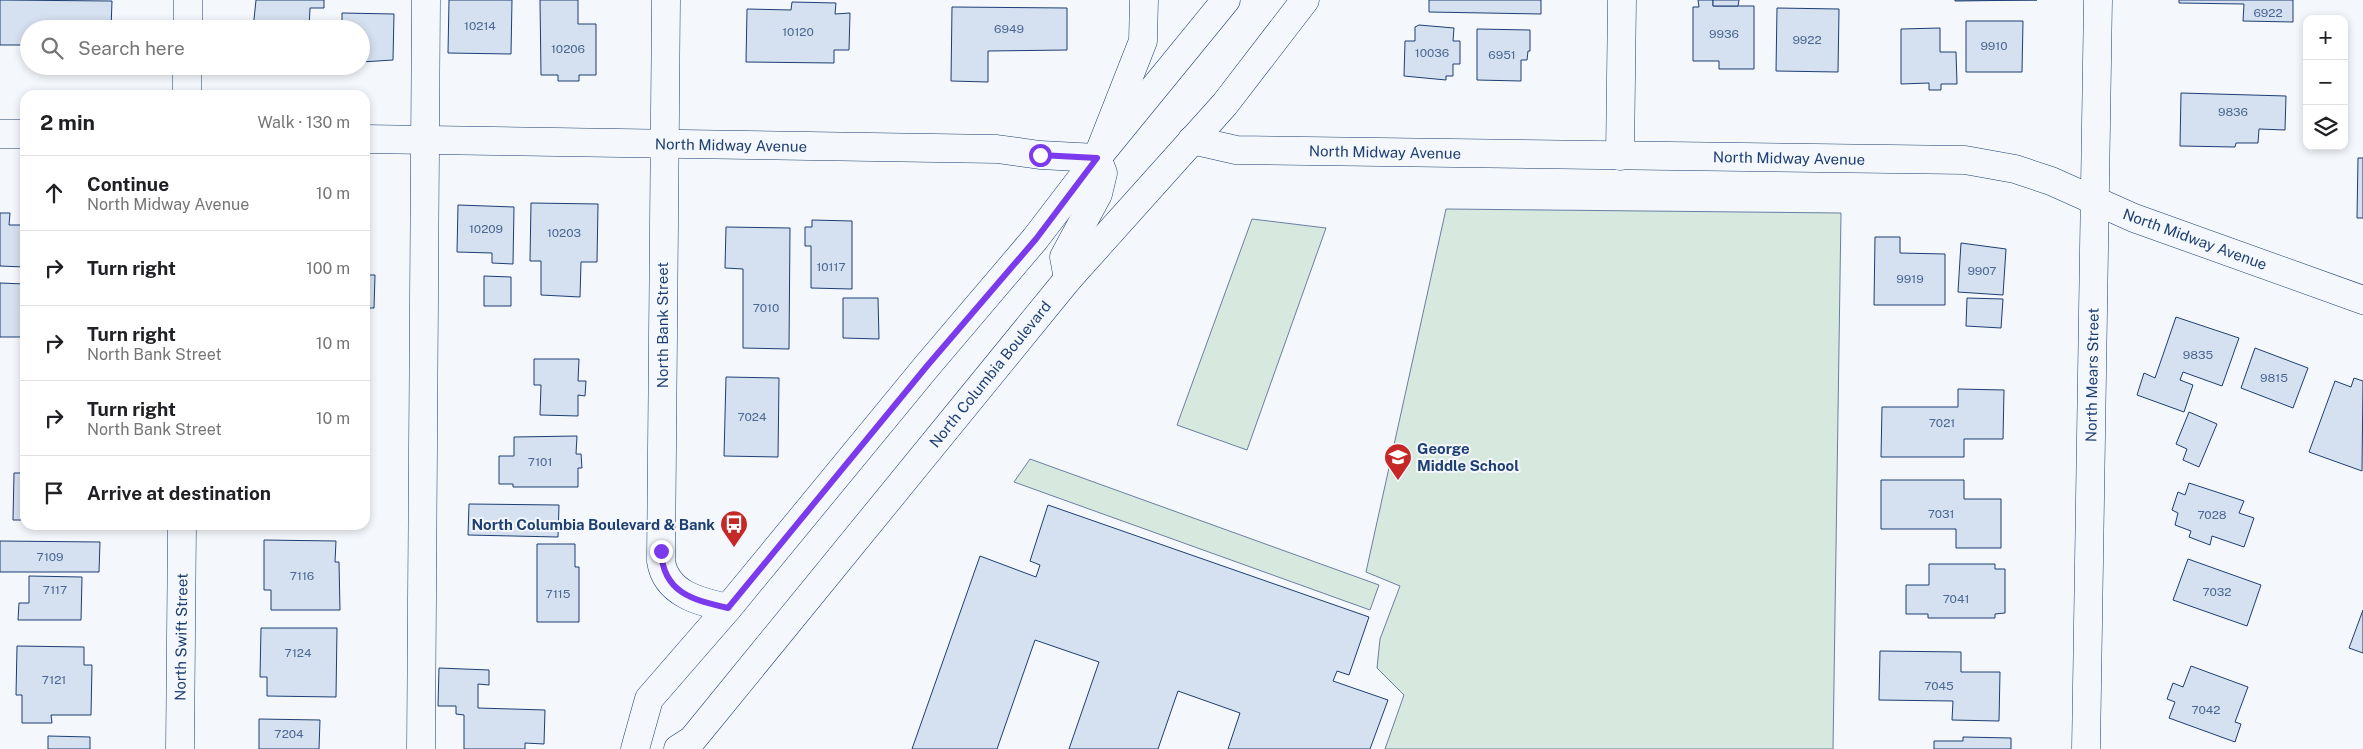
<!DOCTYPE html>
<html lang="en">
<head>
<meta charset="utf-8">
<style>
  body { margin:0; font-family:"Public Sans",sans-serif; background:#f6f6f6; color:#202124 }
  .controls { position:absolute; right:15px; top:15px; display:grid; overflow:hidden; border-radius:10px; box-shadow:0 2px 8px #0003 }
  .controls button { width:45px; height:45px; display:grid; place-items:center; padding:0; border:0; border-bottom:1px solid #e0e0e0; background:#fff; color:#202124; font:25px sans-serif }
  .stop { position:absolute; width:15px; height:15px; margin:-11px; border:4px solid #7c3aed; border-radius:50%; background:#fff }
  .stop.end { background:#7c3aed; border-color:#fff; box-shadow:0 1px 5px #0008 }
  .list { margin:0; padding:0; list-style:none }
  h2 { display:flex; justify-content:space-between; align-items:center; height:65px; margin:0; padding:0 20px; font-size:21px }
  h2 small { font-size:16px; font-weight:400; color:#757577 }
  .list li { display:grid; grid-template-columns:32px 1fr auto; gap:15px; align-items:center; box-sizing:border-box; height:75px; padding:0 20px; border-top:1px solid #e0e0e0 }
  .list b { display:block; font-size:19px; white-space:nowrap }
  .list p { margin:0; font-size:16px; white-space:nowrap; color:#757577 }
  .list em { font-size:16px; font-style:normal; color:#757577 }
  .icon { flex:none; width:28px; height:28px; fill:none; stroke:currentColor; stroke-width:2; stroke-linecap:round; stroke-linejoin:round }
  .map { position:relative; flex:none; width:2363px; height:749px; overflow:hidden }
  .search { position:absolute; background:#fff; box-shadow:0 2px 8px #0003; left:20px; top:20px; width:350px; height:55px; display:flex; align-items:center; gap:12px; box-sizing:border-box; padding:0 18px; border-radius:28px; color:#757577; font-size:19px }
  .panel { position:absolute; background:#fff; box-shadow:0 2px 8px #0003; left:20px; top:90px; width:350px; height:440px; border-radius:15px }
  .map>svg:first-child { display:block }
  .green { fill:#d7e8df; stroke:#687fa3 }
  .building { fill:#d5e0f0; stroke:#1d3f73 }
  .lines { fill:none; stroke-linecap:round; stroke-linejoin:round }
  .minor-casing { stroke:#1d3f73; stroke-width:29 }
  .major-casing { stroke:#1d3f73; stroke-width:29 }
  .minor { stroke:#f4f7fb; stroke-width:28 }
  .major { stroke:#f4f7fb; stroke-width:28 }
  .route { stroke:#7c3aed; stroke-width:6 }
  .labels { text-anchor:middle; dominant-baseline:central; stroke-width:4; stroke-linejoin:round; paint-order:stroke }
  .number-label { font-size:12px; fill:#4b6792 }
  .street-label { font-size:15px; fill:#1d3f73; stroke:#f4f7fb }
  .poi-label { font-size:15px; font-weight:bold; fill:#1d3f73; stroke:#f4f7fb; text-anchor:start }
</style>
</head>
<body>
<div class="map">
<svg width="2363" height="749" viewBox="0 0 2363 749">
  <rect width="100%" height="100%" fill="#f4f7fb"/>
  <!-- green -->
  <g class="green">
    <polygon points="1446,209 1841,213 1833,749 1385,749 1404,695 1377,668 1380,639 1400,586 1366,572"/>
    <polygon points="1252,219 1326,228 1247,450 1177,425"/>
    <polygon points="1030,459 1379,585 1370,610 1014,482"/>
  </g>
  <!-- building -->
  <g class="building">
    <polygon points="0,0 112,1 111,29 29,29 28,53 28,45 0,45"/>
    <polygon points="256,0 324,0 324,8 310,8 309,29 253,29"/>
    <polygon points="449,0 512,0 511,54 448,53"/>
    <polygon points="540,0 578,0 578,24 596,24 596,75 579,75 579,81 558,81 558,75 541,75"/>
    <polygon points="1429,0 1541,0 1541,14 1429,12"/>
    <polygon points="1698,0 1713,0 1713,6 1754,6 1754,69 1719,69 1719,61 1693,61 1693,7 1699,7"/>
    <polygon points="1713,0 1739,0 1738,6 1713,6"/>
    <polygon points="1955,0 2037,0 1955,1"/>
    <polygon points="2179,0 2293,0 2293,22 2243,21 2244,4 2179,3"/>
    <polygon points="792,2 836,3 835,14 850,13 849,50 834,50 834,63 746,62 747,9 791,10"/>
    <polygon points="952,7 1067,8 1067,50 988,51 988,82 951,81"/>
    <polygon points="1777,8 1839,9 1838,72 1776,71"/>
    <polygon points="342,13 394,14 393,60 361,62 361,29 342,29"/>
    <polygon points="1966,21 2023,21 2022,72 1966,72"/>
    <polygon points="1419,25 1454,28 1453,41 1460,41 1460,64 1453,64 1453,76 1446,76 1446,80 1404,76 1405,41 1415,41 1415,27"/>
    <polygon points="1940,28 1940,52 1956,52 1957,84 1941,84 1941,90 1929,90 1929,83 1901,84 1901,29"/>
    <polygon points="1477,29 1530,30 1530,51 1528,51 1527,60 1521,60 1521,81 1477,80"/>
    <polygon points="2181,93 2286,96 2285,130 2259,129 2258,143 2236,143 2235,147 2180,146"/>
    <polygon points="2358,158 2363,158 2363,218 2357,218"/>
    <polygon points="531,203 598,204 597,262 581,262 580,297 541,295 541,261 530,261"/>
    <polygon points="458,205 514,207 513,264 492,263 492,253 457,252"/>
    <polygon points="0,213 10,213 9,225 25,225 25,267 0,266"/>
    <polygon points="812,220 852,221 852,289 811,288 811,246 805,246 805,227 812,227"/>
    <polygon points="726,227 790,228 789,349 743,348 743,269 725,268"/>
    <polygon points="1875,237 1900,237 1900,253 1945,254 1945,305 1874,305"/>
    <polygon points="1961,243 2006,249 2003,295 1958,292"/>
    <polygon points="365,275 375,275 374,308 365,308"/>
    <polygon points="484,276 511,277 511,306 484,306"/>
    <polygon points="0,283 25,284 25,337 0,337"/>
    <polygon points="843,298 878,298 879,339 843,338"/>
    <polygon points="1967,298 2003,299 2001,328 1966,326"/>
    <polygon points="2176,317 2239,338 2222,386 2183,372 2180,380 2193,385 2184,412 2137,395 2144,373 2155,378"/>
    <polygon points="2255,348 2308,368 2293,408 2241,388"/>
    <polygon points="534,359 579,359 578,381 586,381 585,396 578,395 578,416 540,415 541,385 534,385"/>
    <polygon points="726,377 779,378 778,457 724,456"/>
    <polygon points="2354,378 2363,381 2362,471 2309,452 2335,381 2351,387"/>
    <polygon points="1958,389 2004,390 2003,439 1964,439 1964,457 1881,457 1882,407 1958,407"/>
    <polygon points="2189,412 2217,424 2199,467 2183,460 2187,449 2176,444"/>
    <polygon points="577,436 576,454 581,454 582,468 578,468 578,487 513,487 513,484 499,484 499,456 514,456 514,437"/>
    <polygon points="14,473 25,473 25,520 13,520"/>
    <polygon points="1881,480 1964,480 1964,499 2001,499 2001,548 1956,548 1956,529 1881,529"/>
    <polygon points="2189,483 2244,501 2239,513 2254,518 2244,547 2212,536 2210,545 2189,537 2191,531 2175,525 2178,513 2172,510 2178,492 2185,495"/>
    <polygon points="469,504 559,505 558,537 468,535"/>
    <polygon points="1048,505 1369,617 1349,675 1337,671 1333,681 1388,700 1370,749 1228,749 1240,713 1178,691 1158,749 1069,749 1099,662 1035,640 997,749 912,749 980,556 1036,577 1040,565 1030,561"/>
    <polygon points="264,540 336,541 335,562 339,562 340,610 271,610 271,590 264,590"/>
    <polygon points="0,541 100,542 99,572 0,572"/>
    <polygon points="537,544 575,544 575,567 579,567 579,622 537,622"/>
    <polygon points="2188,559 2261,585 2247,626 2173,600"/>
    <polygon points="1929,564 1995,564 1995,569 2005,569 2005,613 1995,614 1995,618 1928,618 1928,614 1906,614 1906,585 1929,585"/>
    <polygon points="29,576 82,577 81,620 18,620 19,603 29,603"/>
    <polygon points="2363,610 2363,653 2349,648"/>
    <polygon points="261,628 337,628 336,697 267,696 267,677 260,677"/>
    <polygon points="17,646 84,647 84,665 92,665 91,715 51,715 52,723 22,723 22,695 16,695"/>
    <polygon points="1880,651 1961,652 1961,672 2000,672 1999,721 1952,720 1953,701 1879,700"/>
    <polygon points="2191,666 2248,687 2235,722 2241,724 2235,742 2169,718 2175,702 2167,699 2173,683 2183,687"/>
    <polygon points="439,668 489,670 489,685 478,684 478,708 545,710 544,744 525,743 525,749 464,749 464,715 456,714 456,706 438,706"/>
    <polygon points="259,719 320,720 319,749 259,749"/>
    <polygon points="48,736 90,737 90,749 48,749"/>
    <polygon points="1963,737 2011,738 2011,749 1934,749 1934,741 1963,741"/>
  </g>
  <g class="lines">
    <!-- minor casing -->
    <g class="minor-casing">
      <g id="minor">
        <path d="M666 0 661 561C666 594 700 602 728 608"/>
        <polyline points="188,29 188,0"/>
        <polyline points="187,95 187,66"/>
        <polyline points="0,134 25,134"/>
        <polyline points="365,139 997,149 1040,155 1097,158 1143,41 1144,0"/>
        <polyline points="1192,140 1236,150 1965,160 2015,169 2051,181 2134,218 2363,300"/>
        <polyline points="1620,156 1622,0"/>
        <polyline points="180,749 182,525"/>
        <polyline points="421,749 426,0"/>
        <polyline points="2086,749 2098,0"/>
      </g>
    </g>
    <!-- major casing -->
    <g class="major-casing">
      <g id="major">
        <polyline points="1068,279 1064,257 1098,194 1103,173 1097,158"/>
        <polyline points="635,749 649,699 728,608 927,366 1035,239 1097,158 1226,0"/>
        <polyline points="678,749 692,740 701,729 1068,279 1225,104 1305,0"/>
      </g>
    </g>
    <!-- minor -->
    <use href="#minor" class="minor"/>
    <!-- major -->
    <use href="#major" class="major"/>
  </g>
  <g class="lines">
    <!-- route -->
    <path class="route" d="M661 551C663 593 693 600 728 608L927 366 1036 239 1097 158 1040 155"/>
  </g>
  <!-- icons -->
  <defs>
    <g id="school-pin" transform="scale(1.4375)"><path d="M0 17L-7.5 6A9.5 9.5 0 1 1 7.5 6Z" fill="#c62828" stroke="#f4f7fb"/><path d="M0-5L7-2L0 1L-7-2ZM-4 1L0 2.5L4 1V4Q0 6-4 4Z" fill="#fff"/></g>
    <g id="bus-pin" transform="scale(1.4375)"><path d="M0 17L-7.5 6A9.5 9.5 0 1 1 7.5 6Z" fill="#c62828" stroke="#f4f7fb"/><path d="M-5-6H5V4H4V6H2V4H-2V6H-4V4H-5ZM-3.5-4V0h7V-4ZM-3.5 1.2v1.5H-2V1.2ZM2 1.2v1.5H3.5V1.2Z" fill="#fff"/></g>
  </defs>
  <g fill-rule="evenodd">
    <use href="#school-pin" x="1398" y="457"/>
    <use href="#bus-pin" x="734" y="524"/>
  </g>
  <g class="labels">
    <!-- number labels -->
    <g class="number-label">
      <text x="2268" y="13">6922</text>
      <text x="480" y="26">10214</text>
      <text x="1009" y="29">6949</text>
      <text x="798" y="32">10120</text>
      <text x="1724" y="34">9936</text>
      <text x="1807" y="40">9922</text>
      <text x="1994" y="46">9910</text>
      <text x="568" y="49">10206</text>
      <text x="1432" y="53">10036</text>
      <text x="1502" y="55">6951</text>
      <text x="2233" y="112">9836</text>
      <text x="486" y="229">10209</text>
      <text x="564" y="233">10203</text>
      <text x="831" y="267">10117</text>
      <text x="1982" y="271">9907</text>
      <text x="1910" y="279">9919</text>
      <text x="766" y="308">7010</text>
      <text x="2198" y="355">9835</text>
      <text x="2274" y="378">9815</text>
      <text x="752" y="417">7024</text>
      <text x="1942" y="423">7021</text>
      <text x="540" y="462">7101</text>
      <text x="1941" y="514">7031</text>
      <text x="2212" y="515">7028</text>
      <text x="50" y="557">7109</text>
      <text x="302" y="576">7116</text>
      <text x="55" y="590">7117</text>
      <text x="2217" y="592">7032</text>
      <text x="558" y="594">7115</text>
      <text x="1956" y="599">7041</text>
      <text x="298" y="653">7124</text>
      <text x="54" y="680">7121</text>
      <text x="1939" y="686">7045</text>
      <text x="2206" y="710">7042</text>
      <text x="289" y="734">7204</text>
    </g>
    <!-- street labels -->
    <g class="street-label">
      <text transform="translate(731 145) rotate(1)">North Midway Avenue</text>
      <text transform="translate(1385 152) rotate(1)">North Midway Avenue</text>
      <text transform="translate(1789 158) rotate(1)">North Midway Avenue</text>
      <text transform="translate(2195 239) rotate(20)">North Midway Avenue</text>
      <text transform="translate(662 325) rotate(-90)">North Bank Street</text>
      <text transform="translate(990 374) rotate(-51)">North Columbia Boulevard</text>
      <text transform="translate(2092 375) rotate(-89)">North Mears Street</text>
      <text transform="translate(181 637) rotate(-89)">North Swift Street</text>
    </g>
    <!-- poi labels -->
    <g class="poi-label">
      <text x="1417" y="448">George<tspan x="1417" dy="17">Middle School</tspan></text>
      <text x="715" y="524" text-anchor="end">North Columbia Boulevard &amp; Bank</text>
    </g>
  </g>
</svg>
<div class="controls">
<button>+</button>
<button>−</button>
<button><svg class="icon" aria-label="layers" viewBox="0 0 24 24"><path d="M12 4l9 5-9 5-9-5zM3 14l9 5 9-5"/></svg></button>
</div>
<div class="stop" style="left:1040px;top:155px"></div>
<div class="stop end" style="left:661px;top:551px"></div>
<div class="search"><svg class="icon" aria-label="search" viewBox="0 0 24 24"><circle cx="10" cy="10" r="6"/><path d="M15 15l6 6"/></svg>Search here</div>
<section class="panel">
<h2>2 min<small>Walk · 130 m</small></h2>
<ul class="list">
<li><svg class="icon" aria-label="ahead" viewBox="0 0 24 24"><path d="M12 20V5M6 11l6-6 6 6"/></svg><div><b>Continue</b><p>North Midway Avenue</p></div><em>10 m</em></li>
<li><svg class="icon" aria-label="right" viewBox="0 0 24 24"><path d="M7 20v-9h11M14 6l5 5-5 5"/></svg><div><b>Turn right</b></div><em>100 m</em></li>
<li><svg class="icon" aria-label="right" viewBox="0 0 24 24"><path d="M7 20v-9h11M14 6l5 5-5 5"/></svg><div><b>Turn right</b><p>North Bank Street</p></div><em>10 m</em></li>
<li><svg class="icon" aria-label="right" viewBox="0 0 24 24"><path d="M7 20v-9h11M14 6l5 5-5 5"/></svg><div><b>Turn right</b><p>North Bank Street</p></div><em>10 m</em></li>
<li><svg class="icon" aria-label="arrive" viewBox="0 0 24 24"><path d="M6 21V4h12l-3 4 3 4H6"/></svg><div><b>Arrive at destination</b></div></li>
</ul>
</section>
</div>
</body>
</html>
